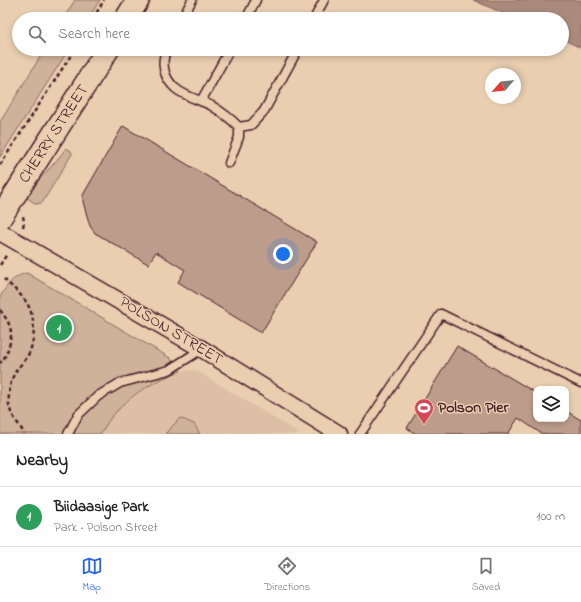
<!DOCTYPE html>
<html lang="en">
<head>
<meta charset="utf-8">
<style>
  body { margin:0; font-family:"Indie Flower",sans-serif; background:#f2f2f2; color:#222 }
  .controls { position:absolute; right:12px; bottom:12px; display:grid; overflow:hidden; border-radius:8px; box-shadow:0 2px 6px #0003 }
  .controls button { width:36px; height:36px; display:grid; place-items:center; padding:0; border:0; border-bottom:1px solid #e0e0e0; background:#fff; color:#222; font:20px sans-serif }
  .compass { position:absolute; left:485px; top:68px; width:36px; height:36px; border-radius:50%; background:#fff; box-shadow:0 2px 6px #0003; rotate:242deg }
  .you { position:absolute; left:283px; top:254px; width:14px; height:14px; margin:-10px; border:3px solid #fff; border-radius:50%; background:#1a73e8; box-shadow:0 0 0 6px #1a73e833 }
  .badge { display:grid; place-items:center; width:26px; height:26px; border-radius:50%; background:#2563eb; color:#fff; font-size:13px; font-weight:700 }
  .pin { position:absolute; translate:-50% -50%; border:2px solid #fff; box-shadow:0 1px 4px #0006 }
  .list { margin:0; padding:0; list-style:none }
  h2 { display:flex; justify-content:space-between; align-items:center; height:52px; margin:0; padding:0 16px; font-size:17px }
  h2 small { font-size:13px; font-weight:400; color:#767676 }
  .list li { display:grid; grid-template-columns:26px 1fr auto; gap:12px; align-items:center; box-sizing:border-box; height:60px; padding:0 16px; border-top:1px solid #e0e0e0 }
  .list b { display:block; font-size:15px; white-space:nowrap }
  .list p { margin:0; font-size:13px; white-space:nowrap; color:#767676 }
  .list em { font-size:13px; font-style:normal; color:#767676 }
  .icon { flex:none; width:22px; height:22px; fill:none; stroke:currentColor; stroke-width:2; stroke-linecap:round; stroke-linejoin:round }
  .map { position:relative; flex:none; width:581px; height:434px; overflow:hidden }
  .search { position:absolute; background:#fff; box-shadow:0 2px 6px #0003; left:12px; right:12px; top:12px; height:44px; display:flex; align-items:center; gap:10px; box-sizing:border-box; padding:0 14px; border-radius:22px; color:#767676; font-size:15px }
  .sheet { height:112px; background:#fff }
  nav { display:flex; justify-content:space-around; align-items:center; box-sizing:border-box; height:56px; border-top:1px solid #e0e0e0; background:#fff; font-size:11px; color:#767676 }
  nav a { display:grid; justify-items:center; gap:2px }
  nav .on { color:#2563eb }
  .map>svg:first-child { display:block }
  .built { fill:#dcbfa5 }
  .green { fill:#cfb29a; stroke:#8c6862 }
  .water { fill:#aa8a7b; stroke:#845f5b }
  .building { fill:#bc9d8b; stroke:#4a1f2b }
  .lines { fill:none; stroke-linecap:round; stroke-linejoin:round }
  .lane-casing { stroke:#4a1f2b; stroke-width:11 }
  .street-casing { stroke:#4a1f2b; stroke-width:19 }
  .secondary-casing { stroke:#4a1f2b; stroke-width:25 }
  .path { stroke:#4a1f2b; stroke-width:2.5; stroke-dasharray:4 3; stroke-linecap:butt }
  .lane { stroke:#e9ceb0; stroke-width:8 }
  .street { stroke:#e9ceb0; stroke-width:16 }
  .secondary { stroke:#e9ceb0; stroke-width:22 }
  .labels { text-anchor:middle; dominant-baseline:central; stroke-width:3; stroke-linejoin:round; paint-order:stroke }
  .street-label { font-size:16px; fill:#4a1f2b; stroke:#e9ceb0 }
  .poi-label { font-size:16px; font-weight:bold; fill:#4a1f2b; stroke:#e9ceb0; text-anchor:start }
</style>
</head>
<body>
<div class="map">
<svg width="581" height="434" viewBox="0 0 581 434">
  <rect width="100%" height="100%" fill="#e9ceb0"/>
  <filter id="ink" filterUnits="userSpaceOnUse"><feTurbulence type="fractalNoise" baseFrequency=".025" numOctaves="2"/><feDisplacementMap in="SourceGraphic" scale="8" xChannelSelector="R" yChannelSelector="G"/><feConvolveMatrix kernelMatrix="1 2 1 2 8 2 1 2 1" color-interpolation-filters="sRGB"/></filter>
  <g filter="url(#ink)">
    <!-- built -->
    <polygon class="built" points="195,370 300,434 100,434 116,411 147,387 162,378 181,371"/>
    <!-- green -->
    <g class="green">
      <polygon points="75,0 100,0 88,19 63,19"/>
      <polygon points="45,49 69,49 0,157 0,122"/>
      <path d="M66 148 71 151 72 154 42 203 36 204 26 197C37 179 54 166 66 148Z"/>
      <path d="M27 273 170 358 181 371C157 380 134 392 117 411 110 417 106 426 100 434H0V297C7 285 13 276 27 273Z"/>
      <polygon points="180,418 194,424 200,434 165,434"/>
    </g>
    <!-- water -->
    <polygon class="water" points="473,0 581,0 581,48 562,39 562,19 516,19"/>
    <!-- building -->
    <g class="building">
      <polygon points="123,126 317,242 261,333 178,282 185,270 156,252 148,264 95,233 90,226 83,202 83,195"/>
      <polygon points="457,346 536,393 536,419 566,419 566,411 581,420 581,434 542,434 518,418 508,434 416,434 407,428"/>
    </g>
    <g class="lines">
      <!-- lane casing -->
      <g class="lane-casing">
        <g id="lane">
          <polyline points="182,19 192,0"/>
          <polyline points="246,19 256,0"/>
          <polyline points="314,19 324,0"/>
          <path d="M167 49C160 63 164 78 175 88 185 97 201 100 212 106 222 112 231 119 239 127V137L229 163"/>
          <polyline points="201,101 230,49"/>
          <polyline points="239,127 251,125 264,111 298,49"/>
          <polyline points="68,434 78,415 98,396 120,383 169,370 202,349"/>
          <polyline points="360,434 441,314 581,383"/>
        </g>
      </g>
      <!-- street casing -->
      <g class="street-casing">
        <polyline id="street" points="0,232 202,349 339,434"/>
      </g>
      <!-- secondary casing -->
      <g class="secondary-casing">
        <g id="secondary">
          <polyline points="126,19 138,0"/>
          <polyline points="0,218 108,49"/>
        </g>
      </g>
      <!-- path -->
      <g class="path">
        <polyline points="93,19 104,0"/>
        <polyline points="0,165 75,49"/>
        <polyline points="23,227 24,222 23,216"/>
        <polyline points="0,265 7,254"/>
        <path d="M4 279C12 287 21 294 27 303 36 319 36 341 27 357 24 362 19 366 16 371 10 380 8 394 9 404 10 416 20 424 24 434"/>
        <path d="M0 310C11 324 14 332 8 349 6 355 4 359 0 363"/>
      </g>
      <!-- lane -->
      <use href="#lane" class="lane"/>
      <!-- street -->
      <use href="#street" class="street"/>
      <!-- secondary -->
      <use href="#secondary" class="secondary"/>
    </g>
  </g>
  <!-- icons -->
  <defs>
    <g id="stadium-pin" transform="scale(1)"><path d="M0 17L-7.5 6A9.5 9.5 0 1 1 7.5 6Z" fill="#d1495b" stroke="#e9ceb0"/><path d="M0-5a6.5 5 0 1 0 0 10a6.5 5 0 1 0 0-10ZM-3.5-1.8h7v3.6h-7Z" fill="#fff"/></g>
  </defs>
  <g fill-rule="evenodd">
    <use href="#stadium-pin" x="424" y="408"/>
  </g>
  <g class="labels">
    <!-- street labels -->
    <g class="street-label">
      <text transform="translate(54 134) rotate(-57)">CHERRY STREET</text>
      <text transform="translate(171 331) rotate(31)">POLSON STREET</text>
    </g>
    <!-- poi labels -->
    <g class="poi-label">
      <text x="438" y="408">Polson Pier</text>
    </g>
  </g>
</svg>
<div class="controls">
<button><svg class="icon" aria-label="layers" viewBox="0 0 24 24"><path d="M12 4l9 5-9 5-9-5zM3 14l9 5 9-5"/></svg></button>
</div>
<svg class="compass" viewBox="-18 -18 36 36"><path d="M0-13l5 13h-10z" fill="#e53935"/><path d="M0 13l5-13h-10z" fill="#767676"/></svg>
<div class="you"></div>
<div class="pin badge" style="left:59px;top:328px;background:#2e9e5b">1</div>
<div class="search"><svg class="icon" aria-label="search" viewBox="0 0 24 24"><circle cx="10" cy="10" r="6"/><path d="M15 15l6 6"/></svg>Search here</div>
</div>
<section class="sheet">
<h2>Nearby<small></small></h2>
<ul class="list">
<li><span class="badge" style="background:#2e9e5b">1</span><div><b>Biidaasige Park</b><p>Park · Polson Street</p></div><em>100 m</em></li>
</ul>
</section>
<nav>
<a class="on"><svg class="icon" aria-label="map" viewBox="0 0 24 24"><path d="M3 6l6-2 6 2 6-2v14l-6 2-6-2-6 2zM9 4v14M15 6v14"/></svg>Map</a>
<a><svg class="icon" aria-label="directions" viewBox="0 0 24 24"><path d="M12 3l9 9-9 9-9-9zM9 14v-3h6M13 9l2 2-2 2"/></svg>Directions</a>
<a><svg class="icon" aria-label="saved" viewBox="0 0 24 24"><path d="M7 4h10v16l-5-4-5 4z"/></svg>Saved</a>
</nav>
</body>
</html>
